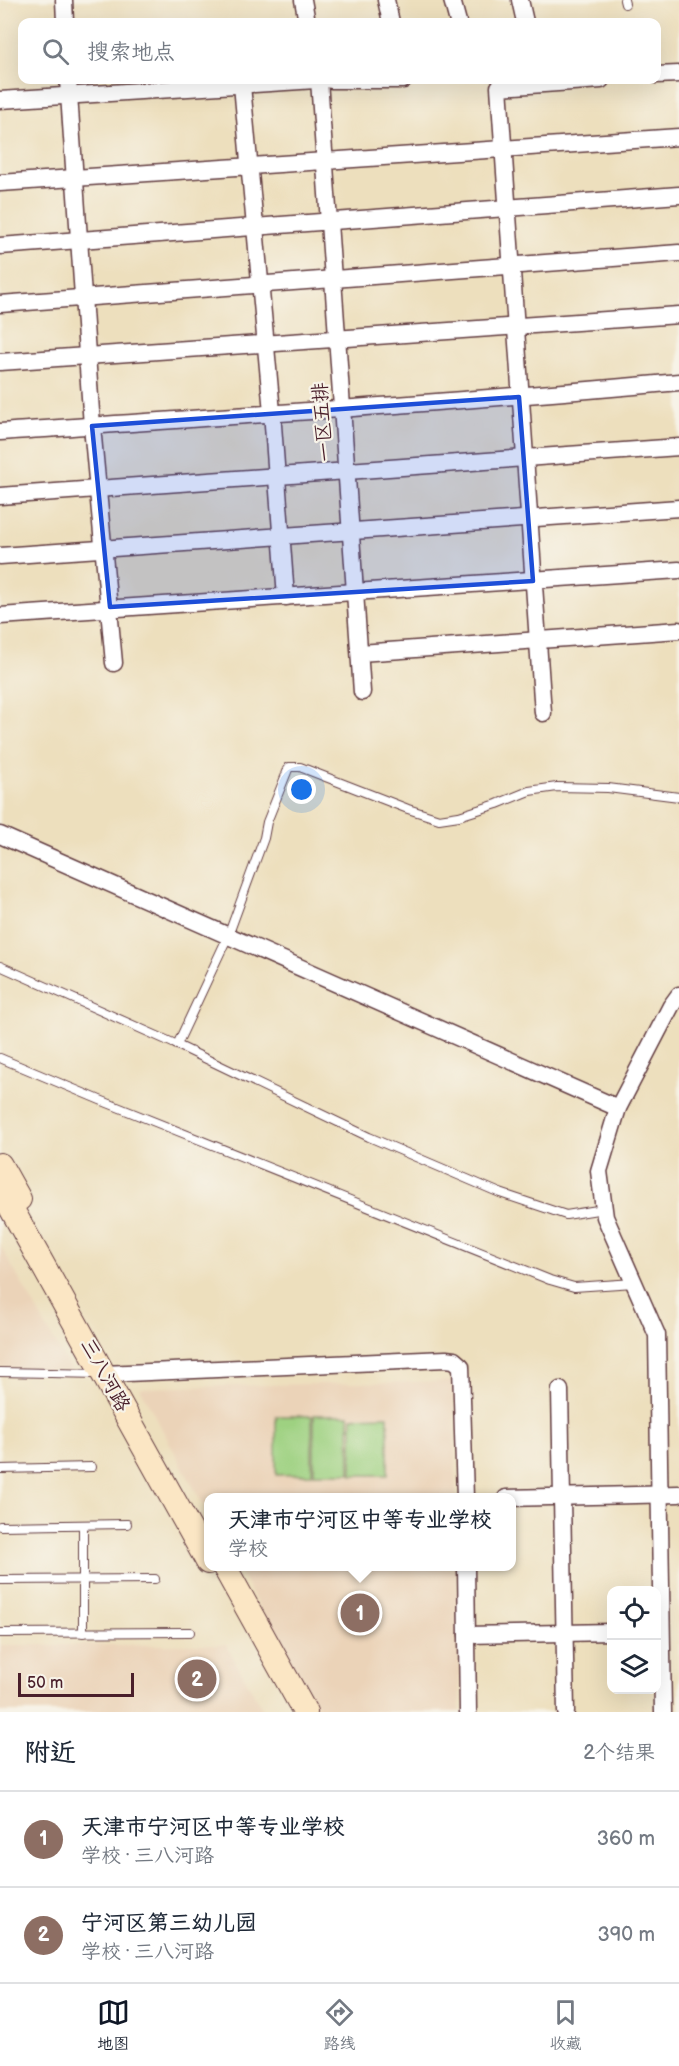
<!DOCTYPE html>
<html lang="zh">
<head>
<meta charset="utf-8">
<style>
  body { margin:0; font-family:"Balsamiq Sans","LXGW WenKai TC",sans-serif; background:#f6f6f7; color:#1f2937 }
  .controls { position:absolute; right:18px; bottom:18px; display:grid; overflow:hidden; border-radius:12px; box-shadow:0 6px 24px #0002 }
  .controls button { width:54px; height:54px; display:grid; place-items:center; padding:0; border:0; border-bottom:2px solid #e0e1e3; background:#fff; color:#1f2937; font:30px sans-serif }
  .scale { position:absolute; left:18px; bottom:15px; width:116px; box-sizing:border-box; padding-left:6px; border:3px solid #4a1f2b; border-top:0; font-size:16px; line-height:21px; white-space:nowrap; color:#4a1f2b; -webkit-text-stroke:4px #f7f3e8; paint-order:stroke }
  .you { position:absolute; left:302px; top:790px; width:21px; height:21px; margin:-15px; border:4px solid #fff; border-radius:50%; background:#1a73e8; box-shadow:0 0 0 9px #1a73e833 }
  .badge { display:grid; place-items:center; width:39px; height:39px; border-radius:50%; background:#111827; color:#fff; font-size:20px; font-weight:700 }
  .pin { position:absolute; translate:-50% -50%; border:3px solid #fff; box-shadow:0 2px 6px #0006 }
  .popup { position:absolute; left:204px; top:1493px; width:312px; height:78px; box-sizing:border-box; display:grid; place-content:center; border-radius:12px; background:#fff; filter:drop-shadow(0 2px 4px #0005); font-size:20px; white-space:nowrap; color:#747a83 }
  .popup b { font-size:22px; color:#1f2937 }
  .popup::after { content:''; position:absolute; left:50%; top:100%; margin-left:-12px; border:12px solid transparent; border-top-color:#fff }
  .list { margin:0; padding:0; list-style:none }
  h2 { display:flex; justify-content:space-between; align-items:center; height:78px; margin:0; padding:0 24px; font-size:26px }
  h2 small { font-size:20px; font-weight:400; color:#747a83 }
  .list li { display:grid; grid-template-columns:39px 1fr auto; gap:18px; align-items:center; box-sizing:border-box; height:96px; padding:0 24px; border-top:2px solid #e0e1e3 }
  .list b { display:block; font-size:22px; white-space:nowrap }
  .list p { margin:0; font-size:20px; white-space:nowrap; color:#747a83 }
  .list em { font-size:20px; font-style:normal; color:#747a83 }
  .icon { flex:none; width:33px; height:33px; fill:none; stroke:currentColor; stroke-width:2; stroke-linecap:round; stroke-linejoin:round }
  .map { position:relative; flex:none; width:679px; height:1712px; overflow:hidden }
  .search { position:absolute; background:#fff; box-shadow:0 6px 24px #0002; left:18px; right:18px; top:18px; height:66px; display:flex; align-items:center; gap:15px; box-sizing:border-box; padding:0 21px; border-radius:12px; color:#747a83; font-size:22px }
  .sheet { height:270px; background:#fff }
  nav { display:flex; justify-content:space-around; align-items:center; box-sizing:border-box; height:84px; border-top:2px solid #e0e1e3; background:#fff; font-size:16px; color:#747a83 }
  nav a { display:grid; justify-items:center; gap:3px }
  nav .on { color:#111827 }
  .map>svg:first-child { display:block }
  .built { fill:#ebd3b8 }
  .green { fill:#9ed181; stroke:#747856; stroke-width:1.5 }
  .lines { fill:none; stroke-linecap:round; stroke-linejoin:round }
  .lane-casing { stroke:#623c41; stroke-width:10 }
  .street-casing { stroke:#623c41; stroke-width:19 }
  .secondary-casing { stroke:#623c41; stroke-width:26 }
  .lane { stroke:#fff; stroke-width:8 }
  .street { stroke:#fff; stroke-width:16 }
  .secondary { stroke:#fbe6c4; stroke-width:24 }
  .marked { fill:#1d4ed8; fill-opacity:0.2; stroke:#1d4ed8; stroke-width:4.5; stroke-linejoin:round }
  .labels { text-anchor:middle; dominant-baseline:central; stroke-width:4.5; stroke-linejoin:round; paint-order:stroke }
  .street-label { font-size:20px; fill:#4a1f2b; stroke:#f7f3e8 }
</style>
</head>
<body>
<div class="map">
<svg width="679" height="1712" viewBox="0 0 679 1712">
  <rect width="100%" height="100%" fill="#f7f3e8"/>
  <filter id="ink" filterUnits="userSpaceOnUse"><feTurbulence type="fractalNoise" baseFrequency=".0167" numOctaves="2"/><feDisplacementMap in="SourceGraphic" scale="12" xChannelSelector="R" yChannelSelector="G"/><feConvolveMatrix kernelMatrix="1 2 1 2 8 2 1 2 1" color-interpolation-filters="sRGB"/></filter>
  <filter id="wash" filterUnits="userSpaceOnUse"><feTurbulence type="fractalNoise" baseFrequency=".008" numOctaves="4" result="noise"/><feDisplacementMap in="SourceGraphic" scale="24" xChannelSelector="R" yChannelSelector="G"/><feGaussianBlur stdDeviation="1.35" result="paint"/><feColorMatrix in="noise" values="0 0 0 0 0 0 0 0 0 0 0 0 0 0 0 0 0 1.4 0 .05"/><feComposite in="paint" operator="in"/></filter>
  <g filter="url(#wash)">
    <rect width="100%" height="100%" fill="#eddfbd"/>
    <!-- built -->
    <g class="built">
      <polygon points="0,1245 71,1371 0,1368"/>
      <polygon points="453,1381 456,1497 208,1498 208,1514 140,1388"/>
      <polygon points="237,1567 457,1567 460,1712 317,1712"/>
      <polygon points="0,1645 226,1645 264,1712 0,1712"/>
    </g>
    <!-- green -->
    <g class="green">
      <polygon points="314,1415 349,1415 350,1473 314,1473"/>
      <polygon points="276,1416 312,1416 312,1474 276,1475"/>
      <polygon points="388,1416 388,1475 352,1475 352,1417"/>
    </g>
  </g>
  <g filter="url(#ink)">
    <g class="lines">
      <!-- lane casing -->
      <g class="lane-casing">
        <g id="lane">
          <polyline points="624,0 625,4"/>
          <polyline points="0,966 173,1043 369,1137 500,1193 566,1215 604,1209"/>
          <polyline points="177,1045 228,936 264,838 267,822 289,767 300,767 408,809 439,819 459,816 497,804 529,791 557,787 608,788 679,797"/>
          <polyline points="0,1058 100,1100 550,1280 574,1287 634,1283"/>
          <polyline points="0,1372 101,1374"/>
          <polyline points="0,1469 92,1467"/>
          <polyline points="0,1526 127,1524"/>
          <polyline points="0,1580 155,1579"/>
          <polyline points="0,1633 190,1632"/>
          <polyline points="83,1633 83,1525"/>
        </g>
      </g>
      <!-- street casing -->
      <g class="street-casing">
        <g id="street">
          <polyline points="64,0 65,22"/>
          <polyline points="303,0 307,22"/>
          <polyline points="386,0 391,22"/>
          <polyline points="452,0 458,22"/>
          <polyline points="520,0 525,22"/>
          <polyline points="656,75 679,74"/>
          <polyline points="68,80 92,426 114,663"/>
          <polyline points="319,80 362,692"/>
          <polyline points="331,80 403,80"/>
          <polyline points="242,85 272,412 286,597"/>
          <polyline points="0,100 316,80"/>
          <polyline points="0,183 679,137"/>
          <polyline points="0,246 679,195"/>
          <polyline points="0,304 679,253"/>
          <polyline points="0,362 679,315"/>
          <path d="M0 432C226 416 453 403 679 382"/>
          <polyline points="0,496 679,447"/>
          <polyline points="0,556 679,508"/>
          <polyline points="0,616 679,570"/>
          <polyline points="360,653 679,630"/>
          <polyline points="543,713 499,87 601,80"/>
          <polyline points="0,835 618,1108"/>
          <polyline points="104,1374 446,1359 454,1360 461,1366 465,1498"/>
          <polyline points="560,1390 566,1712"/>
          <polyline points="506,1498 679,1494"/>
          <polyline points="466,1566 468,1712"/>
          <polyline points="467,1635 612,1632"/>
          <polyline points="663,1712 657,1335 605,1217 599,1171 618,1108 671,1006 679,995"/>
        </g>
      </g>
      <!-- secondary casing -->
      <g class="secondary-casing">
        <g id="secondary">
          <polyline points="0,1165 19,1199"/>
          <polyline points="0,1188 208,1562"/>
          <polyline points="224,1566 305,1712"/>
        </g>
      </g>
      <!-- lane -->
      <use href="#lane" class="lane"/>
      <!-- street -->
      <use href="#street" class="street"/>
      <!-- secondary -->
      <use href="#secondary" class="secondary"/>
    </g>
  </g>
  <!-- marked area -->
  <path class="marked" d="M519 397 533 581 110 607 92 426Z"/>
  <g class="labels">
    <!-- street labels -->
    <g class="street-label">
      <text transform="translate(323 422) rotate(-94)">一区五排</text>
      <text transform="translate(105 1375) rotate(61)">三八河路</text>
    </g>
  </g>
</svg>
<div class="controls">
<button><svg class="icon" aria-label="locate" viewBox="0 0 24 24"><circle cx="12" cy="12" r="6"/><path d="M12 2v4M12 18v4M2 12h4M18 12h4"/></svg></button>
<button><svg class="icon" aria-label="layers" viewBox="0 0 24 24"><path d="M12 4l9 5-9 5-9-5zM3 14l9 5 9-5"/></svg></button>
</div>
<div class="scale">50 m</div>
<div class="you"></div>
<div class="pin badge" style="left:360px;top:1613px;background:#8d6e63">1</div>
<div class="popup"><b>天津市宁河区中等专业学校</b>学校</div>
<div class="pin badge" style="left:197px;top:1679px;background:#8d6e63">2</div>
<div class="search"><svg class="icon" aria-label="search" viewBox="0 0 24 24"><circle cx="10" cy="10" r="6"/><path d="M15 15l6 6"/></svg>搜索地点</div>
</div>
<section class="sheet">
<h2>附近<small>2个结果</small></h2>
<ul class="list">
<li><span class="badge" style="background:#8d6e63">1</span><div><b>天津市宁河区中等专业学校</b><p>学校 · 三八河路</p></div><em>360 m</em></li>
<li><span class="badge" style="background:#8d6e63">2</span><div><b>宁河区第三幼儿园</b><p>学校 · 三八河路</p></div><em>390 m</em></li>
</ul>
</section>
<nav>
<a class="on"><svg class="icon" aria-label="map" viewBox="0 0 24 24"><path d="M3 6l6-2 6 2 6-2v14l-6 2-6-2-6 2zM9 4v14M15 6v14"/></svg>地图</a>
<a><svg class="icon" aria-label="directions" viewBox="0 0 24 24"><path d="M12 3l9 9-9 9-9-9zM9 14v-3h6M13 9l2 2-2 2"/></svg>路线</a>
<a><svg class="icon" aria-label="saved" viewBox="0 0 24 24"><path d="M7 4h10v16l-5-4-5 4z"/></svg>收藏</a>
</nav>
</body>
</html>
